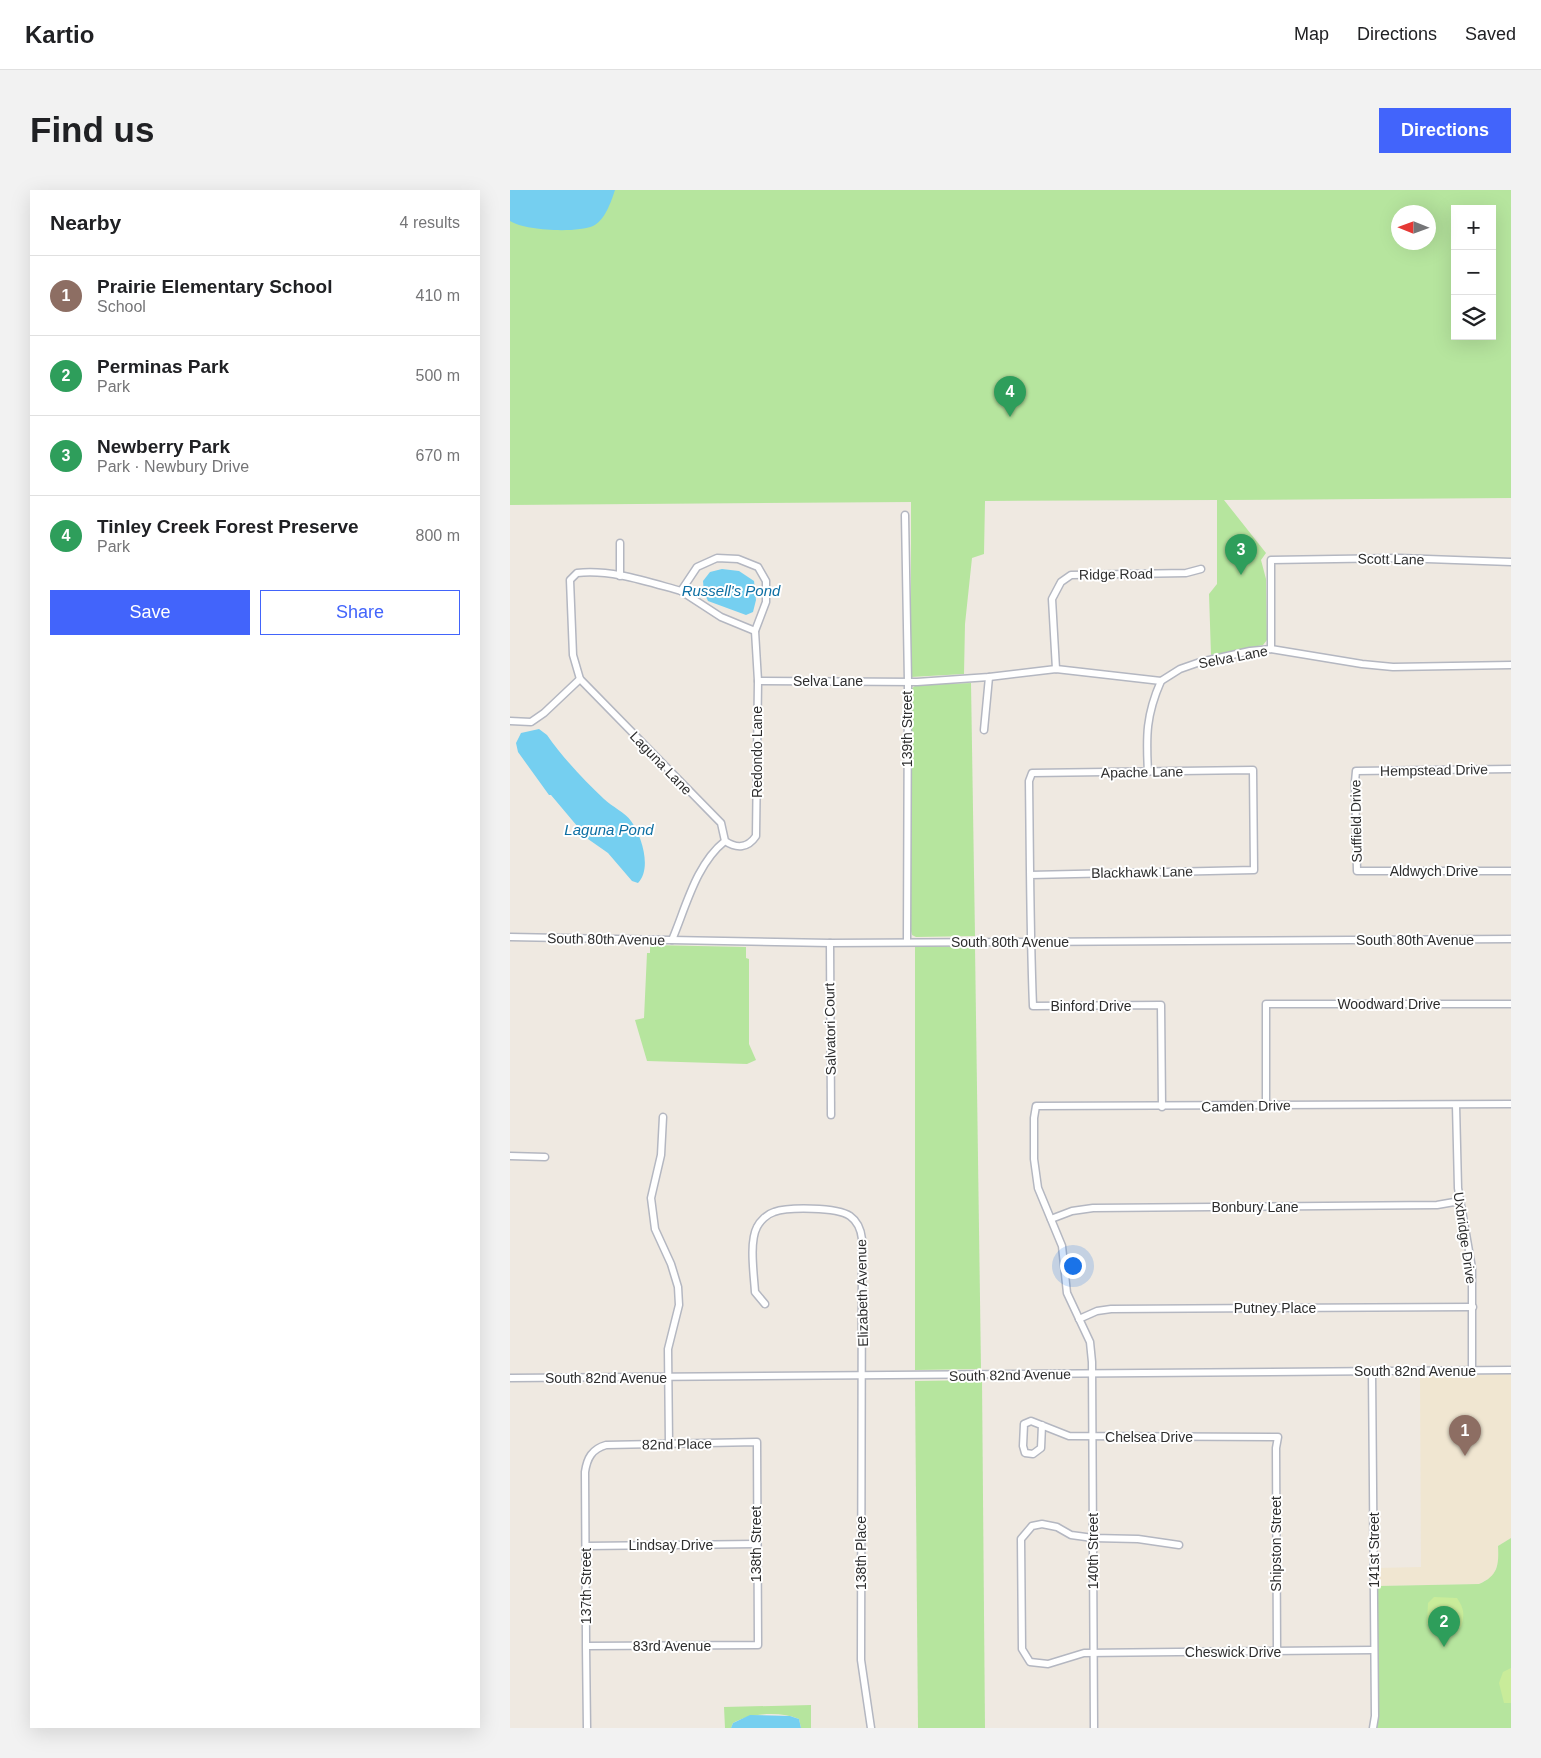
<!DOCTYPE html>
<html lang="en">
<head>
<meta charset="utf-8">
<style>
  body { margin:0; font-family:Helvetica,sans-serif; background:#f2f2f2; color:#202124 }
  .controls { position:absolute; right:15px; top:15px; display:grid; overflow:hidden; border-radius:0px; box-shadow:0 5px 20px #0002 }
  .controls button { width:45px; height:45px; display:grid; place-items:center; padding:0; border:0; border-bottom:1px solid #e0e0e0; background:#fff; color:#202124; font:25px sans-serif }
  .compass { position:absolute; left:881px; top:15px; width:45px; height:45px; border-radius:50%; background:#fff; box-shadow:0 5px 20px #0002; rotate:271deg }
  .you { position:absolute; left:562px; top:1075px; width:18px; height:18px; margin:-12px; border:4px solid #fff; border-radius:50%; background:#1a73e8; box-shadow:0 0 0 8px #1a73e833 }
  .badge { display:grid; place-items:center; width:32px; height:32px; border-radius:50%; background:#4264fb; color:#fff; font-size:16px; font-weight:700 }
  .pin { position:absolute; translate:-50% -41px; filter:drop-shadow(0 1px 2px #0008) }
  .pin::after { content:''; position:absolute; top:26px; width:18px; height:15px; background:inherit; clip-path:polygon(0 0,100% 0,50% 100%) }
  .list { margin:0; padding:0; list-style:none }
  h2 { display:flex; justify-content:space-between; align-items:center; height:65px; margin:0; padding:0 20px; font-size:21px }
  h2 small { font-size:16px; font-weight:400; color:#757577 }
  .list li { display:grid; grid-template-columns:32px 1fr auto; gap:15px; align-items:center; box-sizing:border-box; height:80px; padding:0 20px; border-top:1px solid #e0e0e0 }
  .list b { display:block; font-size:19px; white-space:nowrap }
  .list p { margin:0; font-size:16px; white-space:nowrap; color:#757577 }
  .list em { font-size:16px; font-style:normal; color:#757577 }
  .actions { display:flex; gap:10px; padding:15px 20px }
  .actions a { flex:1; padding:11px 0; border:1px solid #4264fb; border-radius:0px; text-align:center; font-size:18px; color:#4264fb }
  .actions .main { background:#4264fb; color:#fff }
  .icon { flex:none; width:28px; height:28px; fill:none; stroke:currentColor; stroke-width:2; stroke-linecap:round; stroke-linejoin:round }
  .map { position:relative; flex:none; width:1001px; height:1538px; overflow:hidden; border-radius:0px }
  header { display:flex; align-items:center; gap:30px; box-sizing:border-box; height:70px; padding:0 25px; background:#fff; border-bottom:1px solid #e0e0e0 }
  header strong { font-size:24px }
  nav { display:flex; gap:28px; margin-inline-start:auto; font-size:18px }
  .intro { display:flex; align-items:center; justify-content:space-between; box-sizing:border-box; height:120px; padding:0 30px }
  h1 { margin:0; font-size:35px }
  .button { padding:12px 22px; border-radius:0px; background:#4264fb; color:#fff; font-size:18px; font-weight:700 }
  main { display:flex; gap:30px; padding:0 30px }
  aside { flex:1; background:#fff; border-radius:0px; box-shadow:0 5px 20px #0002 }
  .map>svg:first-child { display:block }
  .education { fill:#f0e6d1 }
  .green { fill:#b6e59e; fill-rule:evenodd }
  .pitch { fill:#c9ec9a }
  .water { fill:#75cff0 }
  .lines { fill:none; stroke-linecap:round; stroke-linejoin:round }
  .street-casing { stroke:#b4b7c1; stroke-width:9 }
  .street { stroke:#fff; stroke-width:6 }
  .labels { text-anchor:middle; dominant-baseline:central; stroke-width:4; stroke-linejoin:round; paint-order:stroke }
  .street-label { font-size:14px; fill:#2e2e2e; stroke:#fff }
  .water-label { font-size:15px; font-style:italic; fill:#0d6fa3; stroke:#fff }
</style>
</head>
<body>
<header>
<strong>Kartio</strong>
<nav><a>Map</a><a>Directions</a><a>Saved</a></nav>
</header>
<div class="intro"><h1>Find us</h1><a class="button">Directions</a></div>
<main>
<aside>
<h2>Nearby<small>4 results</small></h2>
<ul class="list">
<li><span class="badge" style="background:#8d6e63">1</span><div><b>Prairie Elementary School</b><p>School</p></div><em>410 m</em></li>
<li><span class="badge" style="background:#2e9e5b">2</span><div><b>Perminas Park</b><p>Park</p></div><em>500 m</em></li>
<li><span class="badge" style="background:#2e9e5b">3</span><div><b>Newberry Park</b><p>Park · Newbury Drive</p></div><em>670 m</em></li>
<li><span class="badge" style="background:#2e9e5b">4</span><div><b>Tinley Creek Forest Preserve</b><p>Park</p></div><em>800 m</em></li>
</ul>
<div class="actions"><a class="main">Save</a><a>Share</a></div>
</aside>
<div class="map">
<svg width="1001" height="1538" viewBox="0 0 1001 1538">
  <rect width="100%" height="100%" fill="#efe9e1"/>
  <!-- education -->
  <polygon class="education" points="1001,1184 1001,1348 988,1356 990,1368 983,1386 969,1394 868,1396 867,1378 911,1377 910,1185"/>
  <!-- green -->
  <g class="green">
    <path d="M0 0H1001V308L714 310 756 363 751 370 756 389 757 450 753 455 701 465 699 404 707 394V310L475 311 474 364 462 368 455 434 454 484 401 487V312L0 315ZM945 19H982V146H945ZM888 22H918V52H888Z"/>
    <polygon points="461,493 465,746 406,747 402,745 401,741 400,500 406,495"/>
    <polygon points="140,755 236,757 236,768 239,769 239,854 246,870 237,874 137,871 125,830 134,828 137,763 140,763"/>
    <polygon points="405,756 465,757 471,1179 405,1180"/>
    <polygon points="472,1190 475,1538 408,1538 405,1191"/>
    <path d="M1001 1348V1538H866L868 1396 969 1394C988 1386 989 1375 988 1356Z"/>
    <path d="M301 1515V1538H291L289 1529C270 1521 241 1523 223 1533L221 1538H215L214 1517Z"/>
  </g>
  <!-- pitch -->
  <g class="pitch">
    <path d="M924 1407 947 1408C954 1418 955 1425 951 1437L931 1443 917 1434 918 1413Z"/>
    <polygon points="1001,1478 1001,1513 994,1513 989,1493 993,1482"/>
  </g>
  <!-- water -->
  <g class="water">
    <path d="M0 0H105C101 12 95 30 83 36 67 43 15 41 0 31Z"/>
    <polygon points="212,379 229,381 244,391 246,410 243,422 236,425 198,411 194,403 193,391 200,382"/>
    <path d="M29 539 37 545C53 568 74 590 94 609 102 617 115 622 121 631 132 646 142 679 128 693L122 691 98 663 78 649 41 605H39L8 562 6 553 11 543Z"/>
    <polygon points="240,1525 280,1526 289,1529 291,1538 221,1538 223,1533"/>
  </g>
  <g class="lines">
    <!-- street casing -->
    <g class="street-casing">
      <g id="street">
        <polyline points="395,325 398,492 397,752"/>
        <polyline points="110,386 110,353"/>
        <polyline points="171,401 211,427 245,441"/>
        <polyline points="761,459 761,370 889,368 1001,372"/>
        <polyline points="546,479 542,409 551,392 561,385 676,383 691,379"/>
        <polyline points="248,491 407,492 479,487 546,479 651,491 670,479 690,472 740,461 761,459 852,474 883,477 1001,475"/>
        <polyline points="0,531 21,532 34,523 70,489"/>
        <polyline points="474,540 479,487"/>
        <polyline points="1001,579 846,581 845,592 847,681 1001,681"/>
        <path d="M638 582C636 546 636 525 651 491"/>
        <path d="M520 685 744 680 743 580 522 583 519 591C520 666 520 741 523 816L651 815 652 917"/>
        <polyline points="0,747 320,753 1001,749"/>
        <path d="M162 750C176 717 186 674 215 651L211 633 70 489 63 465 60 390 67 383C101 379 138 392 171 401L187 377 207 368 228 369 248 377 256 391V412L245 441 248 491 246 646C238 658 227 659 215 651"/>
        <polyline points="320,753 321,925"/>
        <polyline points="946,915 948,998 962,1078 962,1181"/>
        <polyline points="756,916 756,814 1001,814"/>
        <polyline points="153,927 151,965 141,1008 145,1039 161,1074 168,1097 169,1115 158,1159 159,1254"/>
        <polyline points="0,966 35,967"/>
        <polyline points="541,1029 562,1021 583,1018 927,1015 950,1011"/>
        <path d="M255 1114 245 1102C244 1085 239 1052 247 1037 250 1031 257 1024 264 1022 278 1017 327 1017 340 1026 347 1031 351 1040 352 1049L351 1470 361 1538"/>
        <polyline points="569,1129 587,1121 601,1119 963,1117"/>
        <polyline points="862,1181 865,1526 863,1538"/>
        <polyline points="0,1188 1001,1180"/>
        <polyline points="532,1235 531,1258 523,1264 515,1263 513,1256 514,1234 521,1231 559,1246 768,1247 766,1258 767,1461"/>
        <polyline points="669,1355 628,1349 583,1348 561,1345 547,1337 532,1334 522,1336 511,1349 512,1459 520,1472 538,1474 574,1463 863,1460"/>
        <polyline points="76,1356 246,1354"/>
        <path d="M76 1456 248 1455 247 1252 96 1255C82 1259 77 1268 75 1282L76 1448V1456L77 1538"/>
        <polyline points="584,1538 582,1172 580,1152 557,1103 552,1056 528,998 524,969 524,928 526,916 1001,914"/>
      </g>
    </g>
    <!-- street -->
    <use href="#street" class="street"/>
  </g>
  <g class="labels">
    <!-- street labels -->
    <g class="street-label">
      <text transform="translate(881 369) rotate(1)">Scott Lane</text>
      <text transform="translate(606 384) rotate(-1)">Ridge Road</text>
      <text transform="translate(723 467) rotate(-11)">Selva Lane</text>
      <text x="318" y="491">Selva Lane</text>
      <text transform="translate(397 539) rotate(-90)">139th Street</text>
      <text transform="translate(247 562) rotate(-90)">Redondo Lane</text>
      <text transform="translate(151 573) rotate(46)">Laguna Lane</text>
      <text transform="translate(924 580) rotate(-1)">Hempstead Drive</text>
      <text transform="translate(632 582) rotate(-1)">Apache Lane</text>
      <text transform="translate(846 631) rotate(-91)">Suffield Drive</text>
      <text x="924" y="681">Aldwych Drive</text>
      <text transform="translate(632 682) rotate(-1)">Blackhawk Lane</text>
      <text transform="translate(96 749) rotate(1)">South 80th Avenue</text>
      <text x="905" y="750">South 80th Avenue</text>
      <text x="500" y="752">South 80th Avenue</text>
      <text x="879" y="814">Woodward Drive</text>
      <text x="581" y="816">Binford Drive</text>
      <text transform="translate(320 839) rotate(-91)">Salvatori Court</text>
      <text transform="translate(736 916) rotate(-1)">Camden Drive</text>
      <text x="745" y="1017">Bonbury Lane</text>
      <text transform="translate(955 1048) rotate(82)">Uxbridge Drive</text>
      <text transform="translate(352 1103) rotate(-91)">Elizabeth Avenue</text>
      <text x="765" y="1118">Putney Place</text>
      <text x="905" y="1181">South 82nd Avenue</text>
      <text transform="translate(500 1185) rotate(-1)">South 82nd Avenue</text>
      <text x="96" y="1188">South 82nd Avenue</text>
      <text x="639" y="1247">Chelsea Drive</text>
      <text transform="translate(167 1254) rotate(-1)">82nd Place</text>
      <text transform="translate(246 1354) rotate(-90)">138th Street</text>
      <text transform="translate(766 1354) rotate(-90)">Shipston Street</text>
      <text x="161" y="1355">Lindsay Drive</text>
      <text transform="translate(864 1360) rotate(-90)">141st Street</text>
      <text transform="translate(583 1361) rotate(-90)">140th Street</text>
      <text transform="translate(351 1363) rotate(-90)">138th Place</text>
      <text transform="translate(76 1396) rotate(-90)">137th Street</text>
      <text x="162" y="1456">83rd Avenue</text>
      <text x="723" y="1462">Cheswick Drive</text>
    </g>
    <!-- water labels -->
    <g class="water-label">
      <text x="221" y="400">Russell's Pond</text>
      <text x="99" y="639">Laguna Pond</text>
    </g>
  </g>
</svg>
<div class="controls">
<button>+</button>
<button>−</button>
<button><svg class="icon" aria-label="layers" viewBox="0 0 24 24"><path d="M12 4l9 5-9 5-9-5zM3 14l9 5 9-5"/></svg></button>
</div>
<svg class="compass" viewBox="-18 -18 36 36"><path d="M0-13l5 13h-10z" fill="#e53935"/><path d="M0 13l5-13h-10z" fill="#757577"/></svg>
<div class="you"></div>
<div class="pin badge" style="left:955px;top:1266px;background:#8d6e63">1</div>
<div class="pin badge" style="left:934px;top:1457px;background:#2e9e5b">2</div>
<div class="pin badge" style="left:731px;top:385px;background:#2e9e5b">3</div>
<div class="pin badge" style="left:500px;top:227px;background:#2e9e5b">4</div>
</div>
</main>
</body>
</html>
